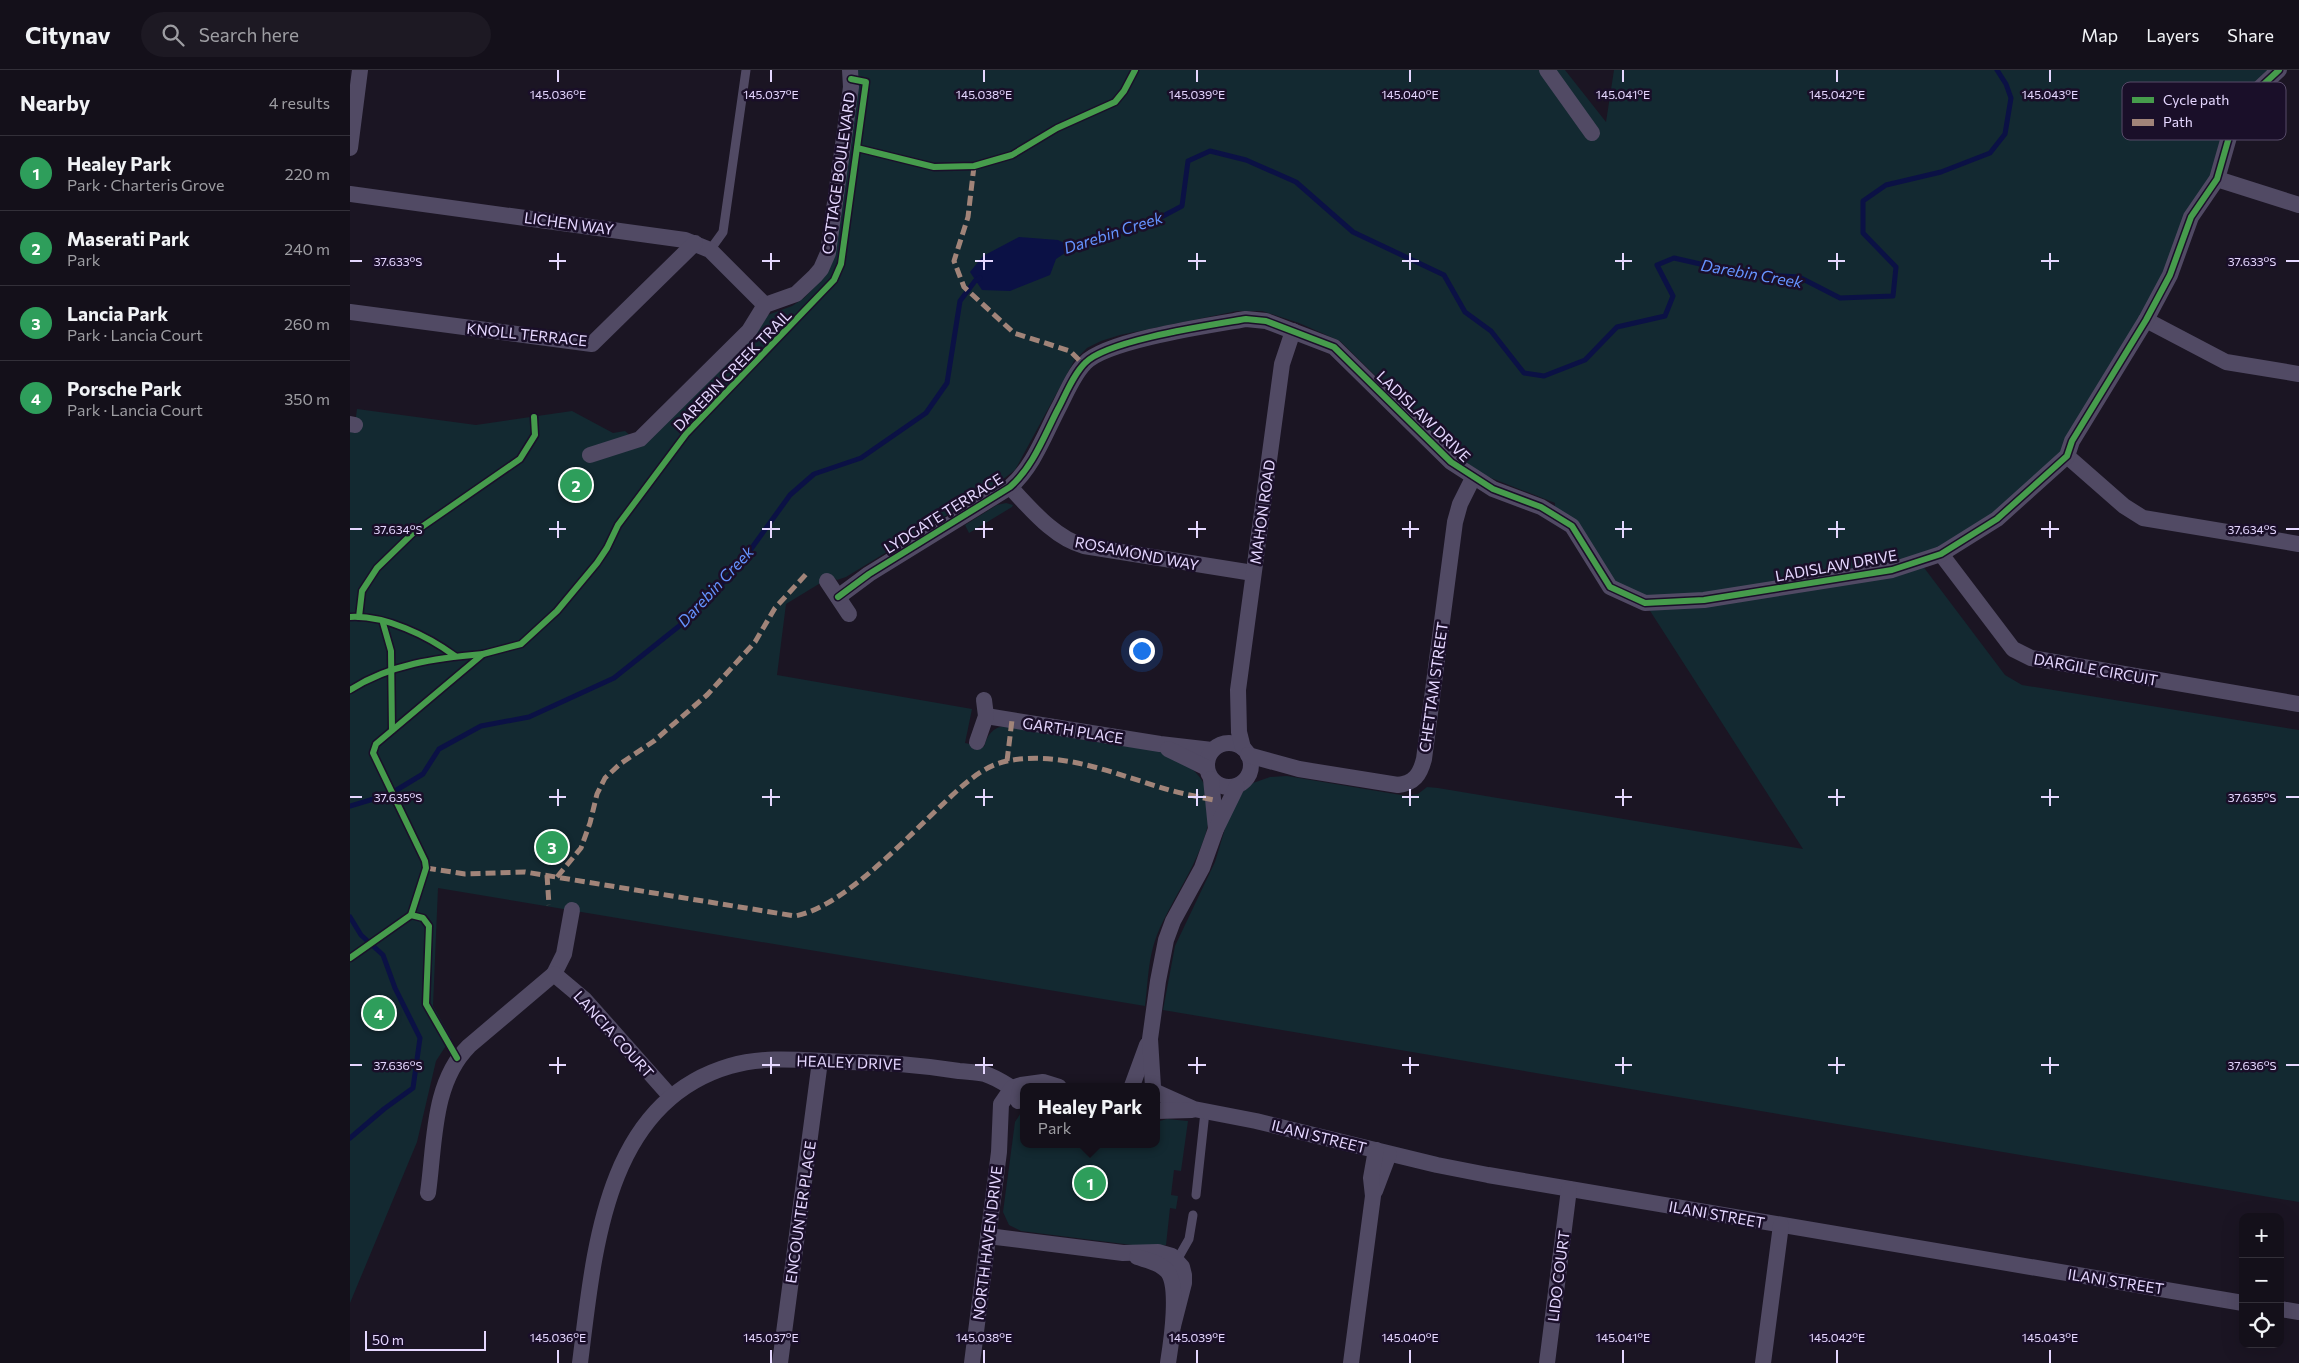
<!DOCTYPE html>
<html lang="en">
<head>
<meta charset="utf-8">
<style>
  body { margin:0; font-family:Commissioner,sans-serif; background:#1d1923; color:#f1f3f6 }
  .controls { position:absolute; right:15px; bottom:15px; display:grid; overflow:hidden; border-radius:10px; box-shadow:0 5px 20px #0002 }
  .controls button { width:45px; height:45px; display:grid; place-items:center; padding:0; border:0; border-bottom:1px solid #333039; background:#14101a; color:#f1f3f6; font:25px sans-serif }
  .scale { position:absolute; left:15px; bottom:12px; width:121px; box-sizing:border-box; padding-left:5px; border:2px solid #e5d7ff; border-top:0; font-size:14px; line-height:18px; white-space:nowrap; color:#e5d7ff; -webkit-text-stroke:4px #1a0f29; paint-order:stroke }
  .you { position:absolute; left:791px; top:580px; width:18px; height:18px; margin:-12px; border:4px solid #fff; border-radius:50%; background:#1a73e8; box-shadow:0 0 0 8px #1a73e833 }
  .badge { display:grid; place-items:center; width:32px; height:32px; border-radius:50%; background:#ea580c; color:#fff; font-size:16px; font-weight:700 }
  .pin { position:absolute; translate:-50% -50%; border:2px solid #fff; box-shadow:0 1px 5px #0006 }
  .popup { position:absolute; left:670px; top:1013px; width:140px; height:65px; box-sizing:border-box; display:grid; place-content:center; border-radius:10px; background:#14101a; filter:drop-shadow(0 1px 4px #0005); font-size:16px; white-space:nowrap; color:#9d9da2 }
  .popup b { font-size:19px; color:#f1f3f6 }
  .popup::after { content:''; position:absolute; left:50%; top:100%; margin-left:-10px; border:10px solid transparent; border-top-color:#14101a }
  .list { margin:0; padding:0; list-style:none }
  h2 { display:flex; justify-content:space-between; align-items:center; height:65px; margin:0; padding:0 20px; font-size:21px }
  h2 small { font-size:16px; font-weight:400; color:#9d9da2 }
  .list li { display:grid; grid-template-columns:32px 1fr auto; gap:15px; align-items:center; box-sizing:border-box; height:75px; padding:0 20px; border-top:1px solid #333039 }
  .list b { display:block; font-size:19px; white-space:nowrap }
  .list p { margin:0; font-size:16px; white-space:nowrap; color:#9d9da2 }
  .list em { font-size:16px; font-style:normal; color:#9d9da2 }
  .icon { flex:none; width:28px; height:28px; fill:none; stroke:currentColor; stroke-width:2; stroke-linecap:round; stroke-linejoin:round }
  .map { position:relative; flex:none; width:1949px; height:1293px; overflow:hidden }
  header { display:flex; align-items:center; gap:30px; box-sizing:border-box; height:70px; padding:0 25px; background:#14101a; border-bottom:1px solid #333039 }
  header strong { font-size:24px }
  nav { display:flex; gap:28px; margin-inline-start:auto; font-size:18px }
  .search { width:350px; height:45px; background:#1d1923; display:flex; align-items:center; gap:12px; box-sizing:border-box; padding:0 18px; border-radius:28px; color:#9d9da2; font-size:19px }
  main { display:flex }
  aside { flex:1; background:#14101a }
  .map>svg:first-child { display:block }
  .green { fill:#132931 }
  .water { fill:#0b1145 }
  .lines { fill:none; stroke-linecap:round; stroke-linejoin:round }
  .stream { stroke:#0b1145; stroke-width:5 }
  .lane { stroke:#514a64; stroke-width:9 }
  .street { stroke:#514a64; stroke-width:16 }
  .quiet { stroke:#a18479; stroke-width:5; stroke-dasharray:10 5; stroke-linecap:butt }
  .cycleway-casing { stroke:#1a0f29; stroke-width:9 }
  .cycleway { stroke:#469c4c; stroke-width:6 }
  .ticks { fill:none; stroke:#e5d7ff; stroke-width:2 }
  .labels { text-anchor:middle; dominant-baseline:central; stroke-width:5; stroke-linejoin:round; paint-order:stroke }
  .street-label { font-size:15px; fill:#e5d7ff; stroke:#1a0f29 }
  .water-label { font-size:16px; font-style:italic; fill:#6593ff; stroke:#1a0f29 }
  .key { fill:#1a0f29; stroke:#574b69; stroke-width:1 }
  .key-label { font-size:14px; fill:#e5d7ff }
  .ticks-label { font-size:12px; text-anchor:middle; fill:#e5d7ff; stroke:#1a0f29; stroke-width:5; stroke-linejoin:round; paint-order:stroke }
</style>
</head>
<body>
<header>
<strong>Citynav</strong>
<div class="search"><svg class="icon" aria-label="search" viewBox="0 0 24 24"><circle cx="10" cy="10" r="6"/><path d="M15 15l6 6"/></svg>Search here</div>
<nav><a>Map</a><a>Layers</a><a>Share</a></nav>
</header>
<main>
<aside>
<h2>Nearby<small>4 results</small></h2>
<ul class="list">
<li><span class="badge" style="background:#2e9e5b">1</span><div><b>Healey Park</b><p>Park · Charteris Grove</p></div><em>220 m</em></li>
<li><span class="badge" style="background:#2e9e5b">2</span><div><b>Maserati Park</b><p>Park</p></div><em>240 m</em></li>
<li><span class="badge" style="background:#2e9e5b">3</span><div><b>Lancia Park</b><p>Park · Lancia Court</p></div><em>260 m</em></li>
<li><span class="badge" style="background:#2e9e5b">4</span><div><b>Porsche Park</b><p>Park · Lancia Court</p></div><em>350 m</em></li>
</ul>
</aside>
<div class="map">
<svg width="1949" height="1293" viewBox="0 0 1949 1293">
  <rect width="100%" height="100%" fill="#1b1523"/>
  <!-- green -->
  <g class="green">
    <path d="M505 0H1215L1256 52 1264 0H1929L1887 39 1820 205 1722 371 1647 449 1569 491 1655 605 1672 615 1949 660V1132L813 940 825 876 865 792 877 752 890 724 903 713 920 707 937 706 1057 726 1068 724 1077 717 1088 718 1453 779 1295 533 1260 517 1204 445 1205 433 1136 406 1108 387 990 271 949 253 912 241H887L770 265 751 271 737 278 724 291 665 400 643 417 496 507 487 510 482 506 436 534 427 605 622 639 615 673 634 677C637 665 643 657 655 656 693 662 730 669 768 675 783 678 802 678 817 684 908 722 829 809 807 865 798 887 798 913 795 936L88 818 83 936 101 968 86 991 67 1072 0 1233V361L4 362 7 339 126 355 222 341 263 363 275 361 292 376 415 246 442 236 454 228 474 207Z"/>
    <polygon points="656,433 663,435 662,437 619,463 615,455 647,435"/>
    <polygon points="674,1038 674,1074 806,1074 806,1052 817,1049 838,1051 831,1101 824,1100 821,1125 828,1126 826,1139 820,1138 816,1175 782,1175 671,1161 659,1155 653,1142 665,1052"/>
  </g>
  <!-- water -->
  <polygon class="water" points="669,167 708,170 721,176 721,179 706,189 700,205 660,221 632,220 620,202 633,186"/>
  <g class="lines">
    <!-- stream -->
    <g class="stream">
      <polyline points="715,177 800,153 832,136 838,91 860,81 896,90 946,112 1003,162 1094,205 1115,242 1141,261 1174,303 1194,306 1235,290 1267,257 1315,246 1323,226 1307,195 1324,188 1394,204 1449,207 1490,228 1543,226 1546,197 1513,163 1513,131 1536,115 1591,102 1640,83 1655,64 1661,28 1656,14 1647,0"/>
      <polyline points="0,736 40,724 73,704 89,679 131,656 179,647 264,608 338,549 388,497 440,425 464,404 511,388 576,343 597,313 610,231 625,211 630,208"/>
      <polyline points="0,847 11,865 33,885 45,918 70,968 63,1018 34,1039 0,1068"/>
    </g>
    <!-- lane -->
    <g class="lane">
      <polyline points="360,180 373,162 396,0"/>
      <polyline points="846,1125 855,1042"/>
      <polyline points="827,1190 839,1169 843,1145"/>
    </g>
    <!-- street -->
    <g class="street">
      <polyline points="1197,0 1242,63"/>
      <polyline points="0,78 10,0"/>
      <polyline points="1867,109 1949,135"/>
      <polyline points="0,124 335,170 360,180 415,235"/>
      <polyline points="0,242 242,274 345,173"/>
      <polyline points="1796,250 1876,292 1949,304"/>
      <polyline points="0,354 5,355"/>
      <polyline points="240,385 290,369 399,261 415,235 446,224 465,206 471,199 478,183 501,17 500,0"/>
      <polyline points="1717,386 1774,436 1793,448 1949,474"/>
      <path d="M660 417C680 438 704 468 734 476L903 503"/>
      <polyline points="1591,484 1663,579 1681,588 1949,634"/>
      <polyline points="477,511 499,544"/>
      <path d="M488 527 519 504 660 417C683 397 694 366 708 339 716 324 723 305 735 293 757 270 861 255 896 249L916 251 984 277 1101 392 1143 419 1191 437 1222 456 1260 517 1295 533 1354 530 1542 500 1591 484 1647 449 1717 386 1722 371 1796 250 1820 205 1841 147 1867 109 1887 39 1929 0"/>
      <polyline points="636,646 810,674 862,680"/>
      <polyline points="627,672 636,646 634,630"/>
      <circle cx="879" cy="695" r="22"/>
      <polyline points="893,678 889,662 888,620 932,294 943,261"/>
      <polyline points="818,679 857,698"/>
      <path d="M898 685 949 699 1048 715C1064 713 1070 705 1074 689L1105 452 1110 434 1123 408"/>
      <polyline points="861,709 866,759"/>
      <polyline points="204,904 214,884 222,840"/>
      <polyline points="782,1016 797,975"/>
      <polyline points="803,1017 800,969 808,911 816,870 823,851 852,798 866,759 887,716"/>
      <polyline points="806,1022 844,1039 906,1051 1087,1095 1138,1105 1893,1233"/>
      <polyline points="806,1041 842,1040"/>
      <polyline points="1025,1121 1039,1084"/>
      <path d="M78 1123C85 1073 82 1013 119 976L204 904 235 930 321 1027"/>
      <polyline points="638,1166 773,1183 808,1182 822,1186 832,1197 834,1205 834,1213 823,1256"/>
      <path d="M787 1187C796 1190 808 1192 815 1199 831 1211 821 1274 818 1293"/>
      <polyline points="1930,1239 1949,1242"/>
      <path d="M230 1293C244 1184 253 1033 380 996 417 985 458 991 496 992 534 992 571 995 609 1001 618 1002 627 1002 635 1004 645 1007 654 1013 662 1018L668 1031"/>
      <polyline points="430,1293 470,991"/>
      <polyline points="622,1293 649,1082 651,1034 662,1018 671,1015 693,1012 709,1017"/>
      <polyline points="1001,1293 1023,1126 1021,1108 1026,1080"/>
      <polyline points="1197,1293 1219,1119"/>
      <polyline points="1413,1293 1431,1155"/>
    </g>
    <!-- quiet -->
    <g class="quiet">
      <polyline points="624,96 618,147 604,191 614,217 664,263 720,281 733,294"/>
      <polyline points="657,691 662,650"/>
      <path d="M76 798 115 804 175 802 445 846C494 837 557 767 594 733 612 716 632 696 657 691 712 680 768 705 819 720 834 724 849 727 864 730"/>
      <polyline points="197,805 199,835"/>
      <polyline points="207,807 231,778 240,753 247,724 255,708 270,694 304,671 357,625 405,572 425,538 459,501"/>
    </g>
    <!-- cycleway casing -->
    <g class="cycleway-casing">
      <g id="cycleway">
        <polyline points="507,78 584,97 624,96 662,85 707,58 765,32 774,21 785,0"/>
        <path d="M488 527 519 504 660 417C683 397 694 366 708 339 716 324 723 305 735 293 757 270 861 255 896 249L916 251 984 277 1101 392 1143 419 1191 437 1222 456 1260 517 1295 533 1354 530 1542 500 1591 484 1647 449 1717 386 1722 371 1796 250 1820 205 1841 147 1867 109 1887 39 1929 0"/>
        <path d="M0 547C35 545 78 566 105 586"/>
        <polyline points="9,547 12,521 27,498 63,463 170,389 185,365 184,347"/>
        <polyline points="33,553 41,581 42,660"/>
        <path d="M0 620C40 594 87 588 133 584"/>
        <polyline points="61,845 73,848 79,856 76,934 107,988"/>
        <polyline points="0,888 61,845 76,798 75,791 23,683 26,674 133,584 171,574 207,541 247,493 257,478 268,455 336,364 484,210 491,194 516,12 501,9"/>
      </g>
    </g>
    <!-- cycleway -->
    <use href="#cycleway" class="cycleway"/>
  </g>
  <!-- ticks -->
  <path class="ticks" d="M208 0V12M421 0V12M634 0V12M847 0V12M1060 0V12M1273 0V12M1487 0V12M1700 0V12M208 183V200M421 183V200M634 183V200M847 183V200M1060 183V200M1273 183V200M1487 183V200M1700 183V200M0 191H12M199 191H216M412 191H430M625 191H643M838 191H856M1052 191H1069M1265 191H1282M1478 191H1495M1691 191H1709M1936 191H1949M208 451V468M421 451V468M634 451V468M847 451V468M1060 451V468M1273 451V468M1487 451V468M1700 451V468M0 459H12M199 459H216M412 459H430M625 459H643M838 459H856M1052 459H1069M1265 459H1282M1478 459H1495M1691 459H1709M1936 459H1949M208 719V736M421 719V736M634 719V736M847 719V736M1060 719V736M1273 719V736M1487 719V736M1700 719V736M0 727H12M199 727H216M412 727H430M625 727H643M838 727H856M1052 727H1069M1265 727H1282M1478 727H1495M1691 727H1709M1936 727H1949M208 987V1004M421 987V1004M634 987V1004M847 987V1004M1060 987V1004M1273 987V1004M1487 987V1004M1700 987V1004M0 995H12M199 995H216M412 995H430M625 995H643M838 995H856M1052 995H1069M1265 995H1282M1478 995H1495M1691 995H1709M1936 995H1949M208 1280V1293M421 1280V1293M634 1280V1293M847 1280V1293M1060 1280V1293M1273 1280V1293M1487 1280V1293M1700 1280V1293"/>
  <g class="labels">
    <!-- street labels -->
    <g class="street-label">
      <text transform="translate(488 103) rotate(-82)">COTTAGE BOULEVARD</text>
      <text transform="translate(219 153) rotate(8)">LICHEN WAY</text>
      <text transform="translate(177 264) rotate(6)">KNOLL TERRACE</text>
      <text transform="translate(382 300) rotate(-46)">DAREBIN CREEK TRAIL</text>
      <text transform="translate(1074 346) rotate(44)">LADISLAW DRIVE</text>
      <text transform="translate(912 442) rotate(-82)">MAHON ROAD</text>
      <text transform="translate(593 443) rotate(-32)">LYDGATE TERRACE</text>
      <text transform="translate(787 483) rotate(11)">ROSAMOND WAY</text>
      <text transform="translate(1486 495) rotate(-10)">LADISLAW DRIVE</text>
      <text transform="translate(1746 599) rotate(10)">DARGILE CIRCUIT</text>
      <text transform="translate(1083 617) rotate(-82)">CHETTAM STREET</text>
      <text transform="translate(723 660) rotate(9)">GARTH PLACE</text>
      <text transform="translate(264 964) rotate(48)">LANCIA COURT</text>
      <text transform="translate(499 992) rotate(2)">HEALEY DRIVE</text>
      <text transform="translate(969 1066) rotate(14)">ILANI STREET</text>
      <text transform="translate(450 1142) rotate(-82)">ENCOUNTER PLACE</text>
      <text transform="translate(1367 1144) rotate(10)">ILANI STREET</text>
      <text transform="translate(637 1173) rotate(-83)">NORTH HAVEN DRIVE</text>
      <text transform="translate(1208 1206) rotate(-83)">LIDO COURT</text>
      <text transform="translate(1766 1211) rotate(9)">ILANI STREET</text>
    </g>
    <!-- water labels -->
    <g class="water-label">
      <text transform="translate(763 162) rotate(-18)">Darebin Creek</text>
      <text transform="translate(1402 203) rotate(10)">Darebin Creek</text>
      <text transform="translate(365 516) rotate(-47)">Darebin Creek</text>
    </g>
  </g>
  <!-- legend -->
  <rect x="1772" y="12" width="164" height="58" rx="8" class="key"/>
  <rect x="1782" y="27" width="22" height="6" fill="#469c4c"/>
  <rect x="1782" y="49" width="22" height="7" fill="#a18479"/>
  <g class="key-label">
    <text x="1813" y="35">Cycle path</text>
    <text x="1813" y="57">Path</text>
  </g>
  <g class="ticks-label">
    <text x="208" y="29">145.036°E</text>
    <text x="421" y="29">145.037°E</text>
    <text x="634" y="29">145.038°E</text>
    <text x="847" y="29">145.039°E</text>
    <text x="1060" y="29">145.040°E</text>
    <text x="1273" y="29">145.041°E</text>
    <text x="1487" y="29">145.042°E</text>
    <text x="1700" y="29">145.043°E</text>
    <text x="48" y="196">37.633°S</text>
    <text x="1902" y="196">37.633°S</text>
    <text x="48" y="464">37.634°S</text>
    <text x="1902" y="464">37.634°S</text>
    <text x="48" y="732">37.635°S</text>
    <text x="1902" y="732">37.635°S</text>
    <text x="48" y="1000">37.636°S</text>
    <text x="1902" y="1000">37.636°S</text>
    <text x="208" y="1272">145.036°E</text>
    <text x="421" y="1272">145.037°E</text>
    <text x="634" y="1272">145.038°E</text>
    <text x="847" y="1272">145.039°E</text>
    <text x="1060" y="1272">145.040°E</text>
    <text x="1273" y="1272">145.041°E</text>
    <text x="1487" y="1272">145.042°E</text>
    <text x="1700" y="1272">145.043°E</text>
  </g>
</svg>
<div class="controls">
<button>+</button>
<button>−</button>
<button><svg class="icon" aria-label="locate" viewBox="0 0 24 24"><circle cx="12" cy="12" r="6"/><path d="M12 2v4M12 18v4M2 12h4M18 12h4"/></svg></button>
</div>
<div class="scale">50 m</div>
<div class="you"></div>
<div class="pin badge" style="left:740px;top:1113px;background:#2e9e5b">1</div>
<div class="popup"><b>Healey Park</b>Park</div>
<div class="pin badge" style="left:226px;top:415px;background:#2e9e5b">2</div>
<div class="pin badge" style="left:202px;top:777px;background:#2e9e5b">3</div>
<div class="pin badge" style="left:29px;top:943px;background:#2e9e5b">4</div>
</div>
</main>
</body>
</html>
